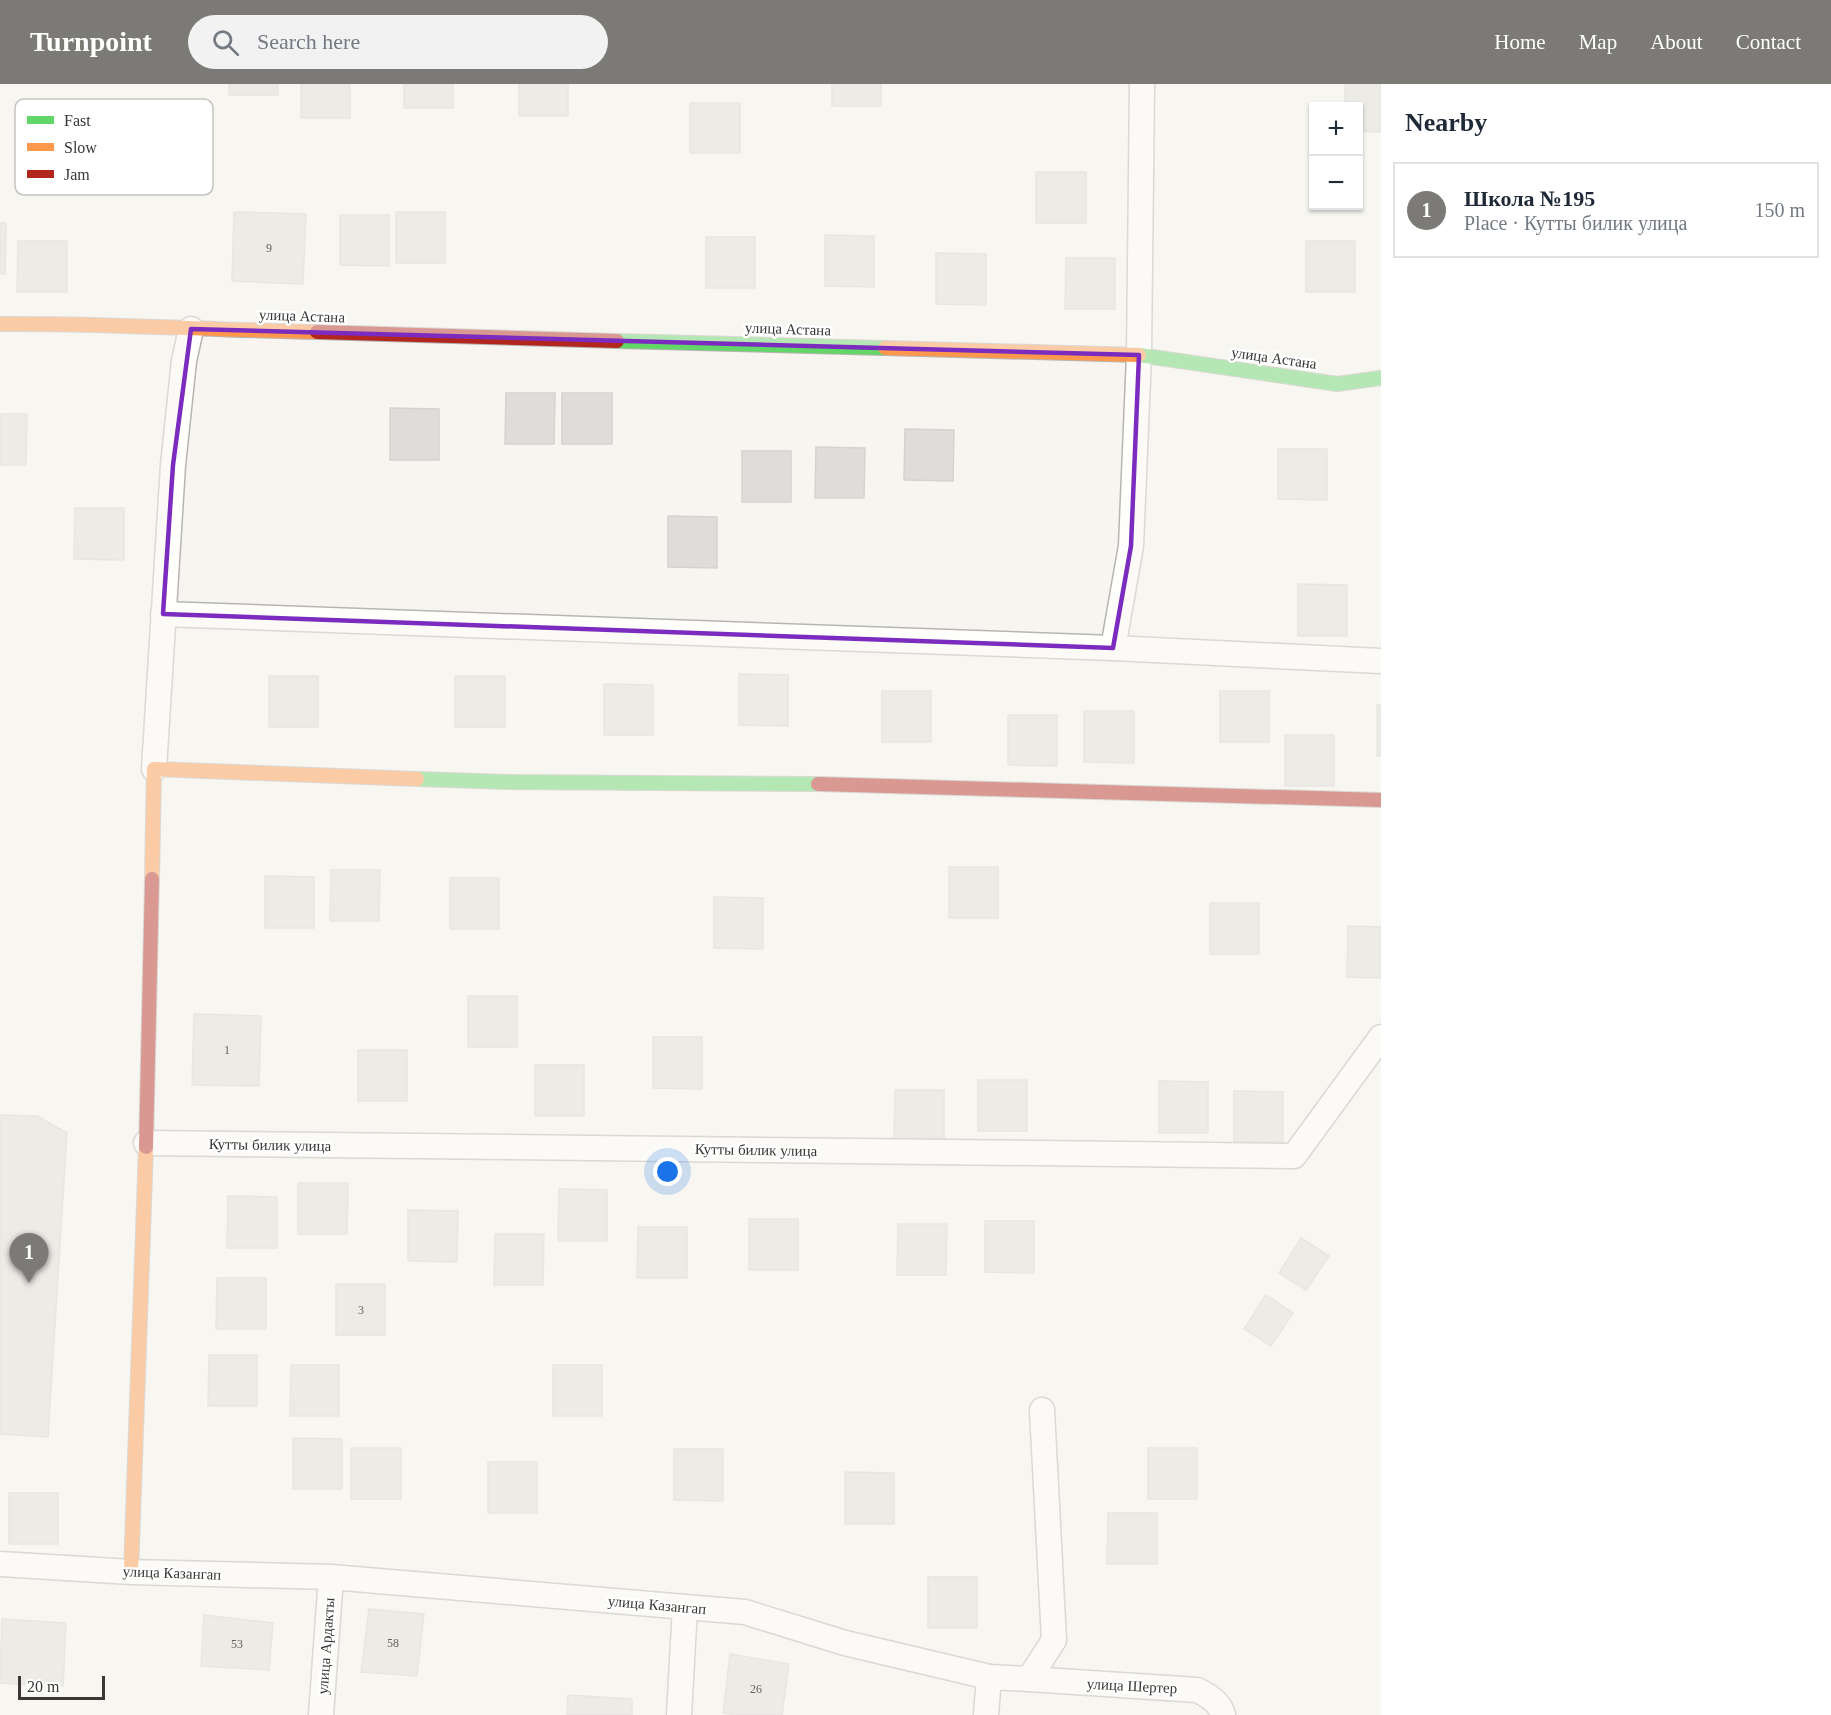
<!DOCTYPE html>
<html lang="en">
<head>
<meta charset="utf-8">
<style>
  body { margin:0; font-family:Georgia,serif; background:#f2f2f3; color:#1f2937 }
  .controls { position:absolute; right:18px; top:18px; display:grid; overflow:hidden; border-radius:0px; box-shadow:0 2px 4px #0004 }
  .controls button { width:54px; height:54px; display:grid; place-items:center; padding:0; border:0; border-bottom:2px solid #e0e1e3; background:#fff; color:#1f2937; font:30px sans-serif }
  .scale { position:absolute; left:18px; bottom:15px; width:87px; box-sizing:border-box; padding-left:6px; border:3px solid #3a3835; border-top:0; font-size:16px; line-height:21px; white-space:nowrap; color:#3a3835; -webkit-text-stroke:4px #fff; paint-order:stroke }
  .you { position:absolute; left:668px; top:1088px; width:21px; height:21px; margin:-15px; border:4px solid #fff; border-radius:50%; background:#1a73e8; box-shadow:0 0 0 9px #1a73e833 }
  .badge { display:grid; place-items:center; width:39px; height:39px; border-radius:50%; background:#7c7a77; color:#fff; font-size:20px; font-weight:700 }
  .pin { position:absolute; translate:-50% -50px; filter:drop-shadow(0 2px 3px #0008) }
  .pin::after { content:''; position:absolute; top:32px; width:21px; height:18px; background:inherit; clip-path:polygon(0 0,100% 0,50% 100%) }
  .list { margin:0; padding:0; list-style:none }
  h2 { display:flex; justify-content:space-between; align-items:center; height:78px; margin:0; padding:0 24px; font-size:26px }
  h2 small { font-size:20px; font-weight:400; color:#747a83 }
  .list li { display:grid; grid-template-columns:39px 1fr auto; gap:18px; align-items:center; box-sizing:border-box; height:96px; margin:0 12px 12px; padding:0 12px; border:2px solid #e0e1e3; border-radius:0px }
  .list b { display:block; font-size:22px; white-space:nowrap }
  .list p { margin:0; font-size:20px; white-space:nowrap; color:#747a83 }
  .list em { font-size:20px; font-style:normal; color:#747a83 }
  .icon { flex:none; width:33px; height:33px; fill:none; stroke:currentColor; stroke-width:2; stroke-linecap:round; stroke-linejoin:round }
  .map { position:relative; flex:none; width:1381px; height:1631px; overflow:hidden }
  header { display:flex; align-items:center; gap:36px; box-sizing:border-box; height:84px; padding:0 30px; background:#7c7a77; color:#fff }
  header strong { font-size:28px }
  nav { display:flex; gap:33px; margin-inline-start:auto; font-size:21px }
  .search { width:420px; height:54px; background:#f2f2f3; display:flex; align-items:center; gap:15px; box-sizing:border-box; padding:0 21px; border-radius:33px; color:#747a83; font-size:22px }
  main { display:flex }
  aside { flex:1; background:#fff }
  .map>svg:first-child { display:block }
  .building { fill:#dfddd9; stroke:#d5d3cf; stroke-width:1.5 }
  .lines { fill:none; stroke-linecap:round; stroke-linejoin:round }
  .street-casing { stroke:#b7b5b2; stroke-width:27 }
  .fast-casing { stroke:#b7b5b2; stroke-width:16 }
  .slow-casing { stroke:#b7b5b2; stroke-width:16 }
  .jam-casing { stroke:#b7b5b2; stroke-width:16 }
  .street { stroke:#fefefd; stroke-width:24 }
  .fast { stroke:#63d668; stroke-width:14 }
  .slow { stroke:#ff974d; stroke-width:14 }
  .jam { stroke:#b3261e; stroke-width:14 }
  .marked { fill:none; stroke:#7b2cbf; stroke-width:4.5; stroke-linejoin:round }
  .labels { text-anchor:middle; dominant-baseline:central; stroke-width:5; stroke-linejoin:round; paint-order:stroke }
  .number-label { font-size:12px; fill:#64625f }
  .street-label { font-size:15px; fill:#3a3835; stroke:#fff }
  .key { fill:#fff; stroke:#c4c3c2; stroke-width:1.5 }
  .key-label { font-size:16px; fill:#3a3835 }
</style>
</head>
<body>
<header>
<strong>Turnpoint</strong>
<div class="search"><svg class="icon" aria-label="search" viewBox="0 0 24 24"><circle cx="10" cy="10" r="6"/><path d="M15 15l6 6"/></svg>Search here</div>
<nav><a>Home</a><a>Map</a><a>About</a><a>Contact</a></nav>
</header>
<main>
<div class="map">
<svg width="1381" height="1631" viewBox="0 0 1381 1631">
  <rect width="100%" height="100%" fill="#f8f5f1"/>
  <!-- building -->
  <g class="building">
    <rect x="229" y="0" width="49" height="11"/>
    <rect x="301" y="0" width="49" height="34"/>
    <rect x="404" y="0" width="49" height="24"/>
    <rect x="519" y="0" width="49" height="32"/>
    <rect x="832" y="0" width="49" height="22"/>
    <polygon points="1345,0 1381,0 1381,48 1358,47 1358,22 1345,22"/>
    <rect x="690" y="19" width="50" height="50"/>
    <rect x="1036" y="88" width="50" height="51"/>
    <polygon points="234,128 306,130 303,200 232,197"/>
    <rect x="396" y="128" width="49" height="51"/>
    <polygon points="340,131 389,131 389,182 340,181"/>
    <polygon points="0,139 6,139 5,190 0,190"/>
    <polygon points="825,151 874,152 874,203 825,202"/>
    <rect x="706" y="153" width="49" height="51"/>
    <polygon points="18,157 67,157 67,208 17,208"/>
    <rect x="1306" y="157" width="49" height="51"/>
    <polygon points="936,169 986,170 986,221 936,220"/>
    <polygon points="1066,174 1115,174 1115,225 1065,225"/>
    <polygon points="506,309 555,309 554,360 505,360"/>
    <rect x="562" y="309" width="50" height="51"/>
    <polygon points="390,324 439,325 439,376 390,376"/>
    <polygon points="0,330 27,330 26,381 0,381"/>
    <polygon points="905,345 954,346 953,397 904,396"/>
    <polygon points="816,363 865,364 864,414 815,414"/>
    <polygon points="1278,365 1327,365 1327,416 1278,415"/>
    <rect x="742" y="367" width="49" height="51"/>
    <polygon points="75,424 124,424 124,476 74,475"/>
    <polygon points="668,432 717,433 717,484 668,483"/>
    <polygon points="1298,500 1347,501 1347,552 1298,552"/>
    <polygon points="739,590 788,591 788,642 739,641"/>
    <rect x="269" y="592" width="49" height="51"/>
    <rect x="455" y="592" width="50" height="51"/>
    <polygon points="604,600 653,601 653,651 604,651"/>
    <rect x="882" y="607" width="49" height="51"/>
    <rect x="1220" y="607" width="49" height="51"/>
    <rect x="1377" y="621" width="4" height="51"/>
    <polygon points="1084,627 1134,627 1134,679 1084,678"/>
    <polygon points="1008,631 1057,631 1057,682 1008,681"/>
    <rect x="1285" y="651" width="49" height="51"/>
    <rect x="949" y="783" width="49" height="51"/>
    <polygon points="331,786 380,786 379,837 330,837"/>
    <polygon points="265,792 314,793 314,844 265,844"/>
    <rect x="450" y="794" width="49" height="51"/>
    <polygon points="714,813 763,814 763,865 714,864"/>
    <rect x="1210" y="819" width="49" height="51"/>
    <polygon points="1348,842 1381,843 1381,894 1347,893"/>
    <rect x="468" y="912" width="49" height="51"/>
    <polygon points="194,930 261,932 259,1002 192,1001"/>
    <polygon points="653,953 702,953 702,1005 653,1004"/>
    <rect x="358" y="966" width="49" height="51"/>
    <rect x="535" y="981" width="49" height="51"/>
    <rect x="978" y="996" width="49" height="51"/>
    <polygon points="1159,997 1208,998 1208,1049 1159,1049"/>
    <polygon points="895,1006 944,1006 944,1057 894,1057"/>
    <polygon points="1234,1007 1283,1008 1283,1058 1234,1058"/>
    <polygon points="0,1031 37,1032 67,1049 48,1353 0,1350"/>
    <polygon points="298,1099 348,1099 347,1150 298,1150"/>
    <polygon points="559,1105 607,1106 607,1157 558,1157"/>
    <polygon points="228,1112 277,1113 277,1164 227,1164"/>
    <polygon points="408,1126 458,1127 457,1178 408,1177"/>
    <rect x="749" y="1135" width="49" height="51"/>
    <polygon points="985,1137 1034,1137 1034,1189 985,1188"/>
    <polygon points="898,1140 947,1140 946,1191 897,1191"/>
    <polygon points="638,1143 687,1143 687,1194 637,1194"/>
    <polygon points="495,1150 544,1150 543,1201 494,1201"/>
    <polygon points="1301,1154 1329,1172 1306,1206 1279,1189"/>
    <polygon points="217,1194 266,1194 266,1245 216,1245"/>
    <rect x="336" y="1200" width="49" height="51"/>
    <polygon points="1266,1211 1293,1229 1271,1262 1244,1245"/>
    <polygon points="209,1271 257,1271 257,1322 208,1322"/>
    <polygon points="291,1281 339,1281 339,1332 290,1332"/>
    <rect x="553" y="1281" width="49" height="51"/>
    <polygon points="293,1354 342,1355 342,1405 293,1405"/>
    <rect x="351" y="1364" width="50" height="51"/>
    <rect x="1148" y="1364" width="49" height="51"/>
    <polygon points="674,1365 723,1365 723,1417 674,1416"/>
    <rect x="488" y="1378" width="49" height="51"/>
    <polygon points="845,1388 894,1389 894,1440 845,1440"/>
    <rect x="9" y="1409" width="49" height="51"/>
    <polygon points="1108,1429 1157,1429 1157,1480 1107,1480"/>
    <rect x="928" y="1493" width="49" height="51"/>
    <polygon points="369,1525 424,1530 417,1592 361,1588"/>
    <polygon points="204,1531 273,1539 269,1586 201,1582"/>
    <polygon points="2,1535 66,1539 63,1602 0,1599"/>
    <polygon points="730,1570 789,1580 782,1631 737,1631 723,1629"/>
    <polygon points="568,1611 632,1615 632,1631 567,1631"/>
  </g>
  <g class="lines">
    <!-- street casing -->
    <g class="street-casing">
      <g id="street">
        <polyline points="163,530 1113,564 1381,577"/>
        <polyline points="1113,564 1131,462 1139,271 1142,0"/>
        <polyline points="154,685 173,381 184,277 191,245"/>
        <polyline points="146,1059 1294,1072 1381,953"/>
        <polyline points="0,1480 131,1488 331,1493 745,1528 845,1559 989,1593 1029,1595 1054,1556 1042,1326"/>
        <path d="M1029 1595 1197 1606C1208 1611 1220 1618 1223 1631"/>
        <polyline points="321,1631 331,1493"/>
        <polyline points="679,1631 685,1523"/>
        <polyline points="986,1631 989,1593"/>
      </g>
    </g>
    <!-- fast casing -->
    <g class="fast-casing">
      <g id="fast">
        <polyline points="617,257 885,264"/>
        <polyline points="1139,271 1337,300 1381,294"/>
        <polyline points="417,695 507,698 818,700"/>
      </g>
    </g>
    <!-- slow casing -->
    <g class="slow-casing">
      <g id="slow">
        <path d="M0 240C106 239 211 246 317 248"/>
        <polyline points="885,264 1139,271"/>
        <polyline points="152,795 154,685 417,695"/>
        <polyline points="131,1488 146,1063"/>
      </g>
    </g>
    <!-- jam casing -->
    <g class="jam-casing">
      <g id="jam">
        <polyline points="317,248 617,257"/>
        <polyline points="818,700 1381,716"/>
        <polyline points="146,1063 152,795"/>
      </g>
    </g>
    <!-- street -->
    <use href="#street" class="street"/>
    <!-- fast -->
    <use href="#fast" class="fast"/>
    <!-- slow -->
    <use href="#slow" class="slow"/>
    <!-- jam -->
    <use href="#jam" class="jam"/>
  </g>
  <!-- marked area -->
  <path d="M0 0H1381V1631H0ZM191 245 1139 271 1131 462 1113 564 163 530 173 381Z" fill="#f8f5f1" fill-opacity=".55" fill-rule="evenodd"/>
  <path class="marked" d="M191 245 1139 271 1131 462 1113 564 163 530 173 381Z"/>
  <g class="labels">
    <!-- number labels -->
    <g class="number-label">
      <text x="269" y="164">9</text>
      <text x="227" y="966">1</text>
      <text x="361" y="1226">3</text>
      <text x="393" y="1559">58</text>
      <text x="237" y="1560">53</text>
      <text x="756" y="1605">26</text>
    </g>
    <!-- street labels -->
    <g class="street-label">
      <text transform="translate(302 232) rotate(2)">улица Астана</text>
      <text transform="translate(788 245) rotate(2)">улица Астана</text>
      <text transform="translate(1274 274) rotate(8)">улица Астана</text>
      <text transform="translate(270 1061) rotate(1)">Кутты билик улица</text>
      <text transform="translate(756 1066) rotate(1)">Кутты билик улица</text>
      <text transform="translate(172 1489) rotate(2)">улица Казангап</text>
      <text transform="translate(657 1521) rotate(5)">улица Казангап</text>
      <text transform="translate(326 1562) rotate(-86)">улица Ардакты</text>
      <text transform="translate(1132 1602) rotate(3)">улица Шертер</text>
    </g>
  </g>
  <!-- legend -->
  <rect x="15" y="15" width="198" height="96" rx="9" class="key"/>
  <rect x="27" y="32" width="27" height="8" fill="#63d668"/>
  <rect x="27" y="59" width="27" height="8" fill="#ff974d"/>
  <rect x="27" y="86" width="27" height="8" fill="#b3261e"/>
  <g class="key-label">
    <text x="64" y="42">Fast</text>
    <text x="64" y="69">Slow</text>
    <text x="64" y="96">Jam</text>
  </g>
</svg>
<div class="controls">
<button>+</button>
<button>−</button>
</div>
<div class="scale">20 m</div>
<div class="you"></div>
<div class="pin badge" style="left:29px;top:1199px">1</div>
</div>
<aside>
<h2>Nearby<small></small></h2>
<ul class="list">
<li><span class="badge">1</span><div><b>Школа №195</b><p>Place · Кутты билик улица</p></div><em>150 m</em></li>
</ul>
</aside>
</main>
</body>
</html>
